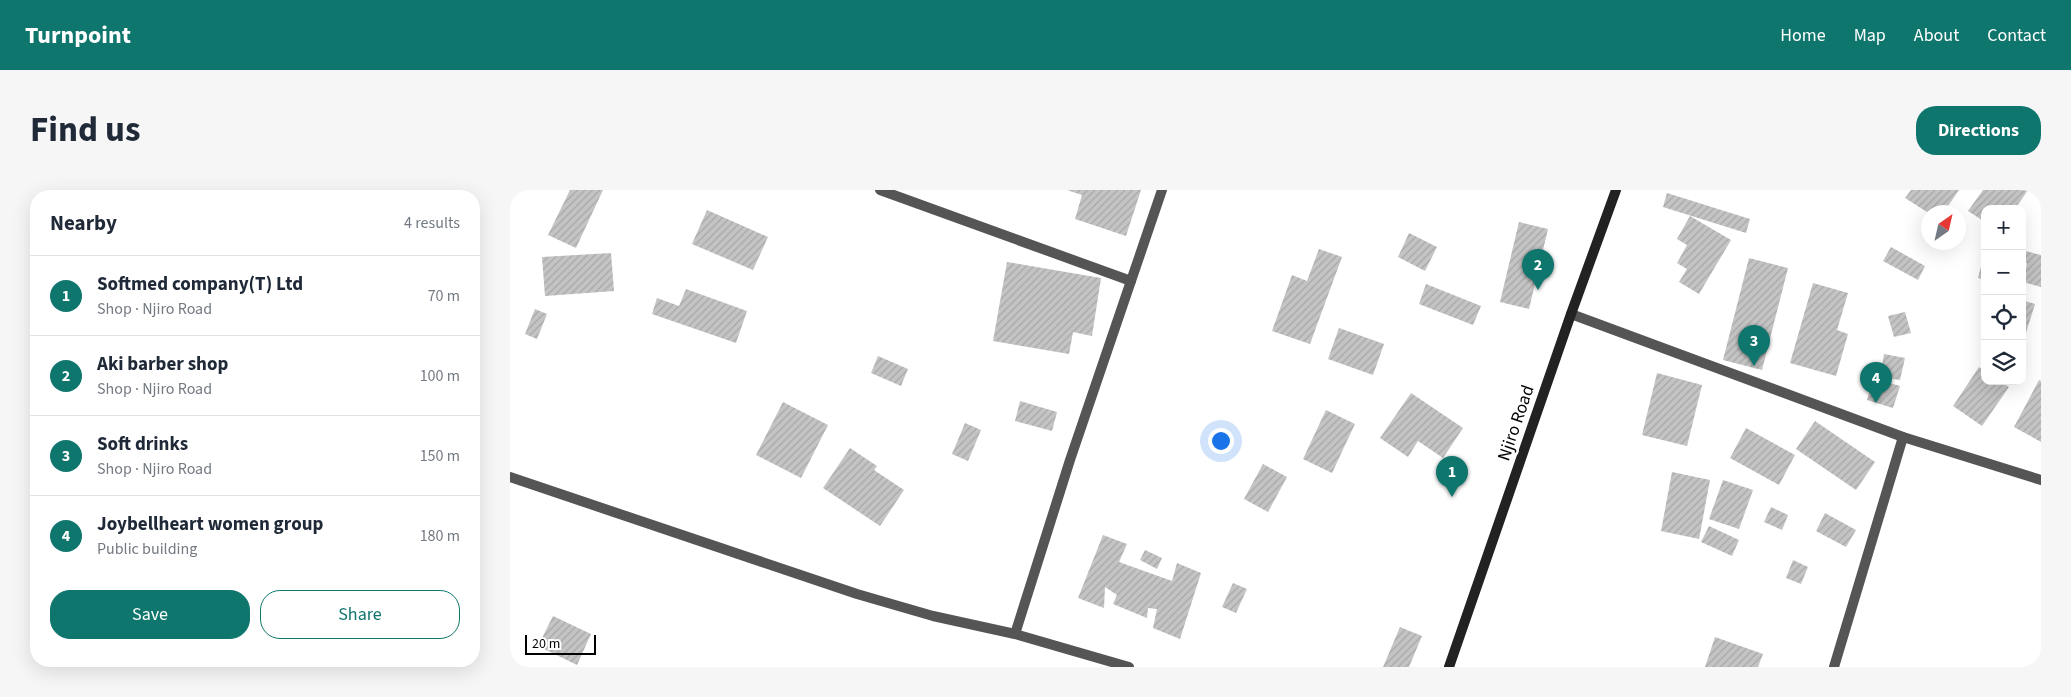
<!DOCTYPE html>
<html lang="en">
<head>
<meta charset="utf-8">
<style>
  body { margin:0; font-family:"Source Sans 3",sans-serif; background:#f6f6f7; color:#1f2937 }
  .controls { position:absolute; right:15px; top:15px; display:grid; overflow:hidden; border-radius:10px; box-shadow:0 5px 20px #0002 }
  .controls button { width:45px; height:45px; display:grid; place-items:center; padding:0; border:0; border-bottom:1px solid #e0e1e3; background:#fff; color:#1f2937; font:25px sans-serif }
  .compass { position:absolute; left:1411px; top:15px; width:45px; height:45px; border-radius:50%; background:#fff; box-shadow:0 5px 20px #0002; rotate:34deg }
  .scale { position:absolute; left:15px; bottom:12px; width:71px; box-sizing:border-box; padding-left:5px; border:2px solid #000; border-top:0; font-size:14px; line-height:18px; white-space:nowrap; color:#000; -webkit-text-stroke:4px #fff; paint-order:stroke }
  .you { position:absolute; left:710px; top:250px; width:18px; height:18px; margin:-12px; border:4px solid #fff; border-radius:50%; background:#1a73e8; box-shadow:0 0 0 8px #1a73e833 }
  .badge { display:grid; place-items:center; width:32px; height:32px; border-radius:50%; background:#0f766e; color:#fff; font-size:16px; font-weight:700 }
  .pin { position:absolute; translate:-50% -41px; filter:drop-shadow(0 1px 2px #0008) }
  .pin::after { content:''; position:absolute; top:26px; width:18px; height:15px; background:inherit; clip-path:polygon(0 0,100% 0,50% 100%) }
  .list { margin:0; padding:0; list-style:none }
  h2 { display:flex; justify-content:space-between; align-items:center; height:65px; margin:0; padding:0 20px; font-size:21px }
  h2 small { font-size:16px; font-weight:400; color:#747a83 }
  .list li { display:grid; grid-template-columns:32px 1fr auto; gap:15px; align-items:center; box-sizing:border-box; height:80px; padding:0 20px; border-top:1px solid #e0e1e3 }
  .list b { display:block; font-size:19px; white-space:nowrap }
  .list p { margin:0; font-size:16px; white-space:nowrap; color:#747a83 }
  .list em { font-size:16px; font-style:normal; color:#747a83 }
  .actions { display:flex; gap:10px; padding:15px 20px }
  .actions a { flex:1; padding:11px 0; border:1px solid #0f766e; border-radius:20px; text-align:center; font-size:18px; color:#0f766e }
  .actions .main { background:#0f766e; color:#fff }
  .icon { flex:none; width:28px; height:28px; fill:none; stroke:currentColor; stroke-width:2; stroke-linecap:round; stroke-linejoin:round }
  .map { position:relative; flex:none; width:1531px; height:477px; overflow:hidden; border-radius:20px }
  header { display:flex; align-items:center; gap:30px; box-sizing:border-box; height:70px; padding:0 25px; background:#0f766e; color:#fff }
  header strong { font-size:24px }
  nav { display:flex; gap:28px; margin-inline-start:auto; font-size:18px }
  .intro { display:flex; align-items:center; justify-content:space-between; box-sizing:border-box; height:120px; padding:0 30px }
  h1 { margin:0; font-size:35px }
  .button { padding:12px 22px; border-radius:20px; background:#0f766e; color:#fff; font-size:18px; font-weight:700 }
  main { display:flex; gap:30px; padding:0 30px }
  aside { flex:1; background:#fff; border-radius:20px; box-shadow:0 5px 20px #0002 }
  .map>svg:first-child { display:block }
  .building { fill:url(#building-hatch) }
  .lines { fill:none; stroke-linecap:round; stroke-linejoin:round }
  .street { stroke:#555; stroke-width:10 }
  .secondary { stroke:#222; stroke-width:10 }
  .labels { text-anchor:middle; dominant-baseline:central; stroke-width:5; stroke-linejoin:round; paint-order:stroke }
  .street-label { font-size:18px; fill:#000; stroke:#fff }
</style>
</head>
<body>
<header>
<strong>Turnpoint</strong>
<nav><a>Home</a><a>Map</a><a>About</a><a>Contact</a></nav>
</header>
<div class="intro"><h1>Find us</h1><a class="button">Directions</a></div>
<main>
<aside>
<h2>Nearby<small>4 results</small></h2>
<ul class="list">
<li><span class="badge">1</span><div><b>Softmed company(T) Ltd</b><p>Shop · Njiro Road</p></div><em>70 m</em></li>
<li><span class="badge">2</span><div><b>Aki barber shop</b><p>Shop · Njiro Road</p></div><em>100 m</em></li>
<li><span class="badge">3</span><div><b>Soft drinks</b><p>Shop · Njiro Road</p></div><em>150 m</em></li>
<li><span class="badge">4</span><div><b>Joybellheart women group</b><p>Public building</p></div><em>180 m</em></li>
</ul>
<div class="actions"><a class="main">Save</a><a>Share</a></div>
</aside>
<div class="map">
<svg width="1531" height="477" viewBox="0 0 1531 477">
  <defs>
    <pattern id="building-hatch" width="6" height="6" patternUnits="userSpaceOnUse" patternTransform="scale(1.25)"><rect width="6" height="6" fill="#c4c4c4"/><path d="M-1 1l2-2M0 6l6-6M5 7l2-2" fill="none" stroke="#a7a7a7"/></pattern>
  </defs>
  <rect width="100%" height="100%" fill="#fff"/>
  <!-- building -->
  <g class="building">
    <polygon points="60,0 93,0 66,58 38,45"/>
    <polygon points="557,0 631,0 616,46 565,29 572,5"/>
    <polygon points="1401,0 1449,0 1434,22 1417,22 1395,8"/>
    <polygon points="1473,0 1518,0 1505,19 1475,19 1475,32 1458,21"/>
    <polygon points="1157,3 1240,29 1236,43 1153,17"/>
    <polygon points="197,20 258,47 243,80 182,54"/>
    <polygon points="1180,26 1221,50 1189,104 1169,92 1177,79 1167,73 1177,55 1167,49"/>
    <polygon points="1009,32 1038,39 1019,119 990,112"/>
    <polygon points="899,43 927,57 915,81 888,67"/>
    <polygon points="1381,57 1415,76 1408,90 1373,71"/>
    <polygon points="809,59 832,67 800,154 762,141 782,85 797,91"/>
    <polygon points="1512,60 1531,65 1531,97 1513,92 1517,73 1512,72"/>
    <polygon points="101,63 104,101 35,106 32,67"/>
    <polygon points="1474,65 1475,65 1475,90 1468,88"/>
    <polygon points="1239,68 1278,78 1252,180 1213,170"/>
    <polygon points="497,72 591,88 582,146 563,142 559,164 483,151"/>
    <polygon points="1303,93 1338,103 1327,140 1338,144 1326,186 1280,173"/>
    <polygon points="916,94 971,116 963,135 909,114"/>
    <polygon points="176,99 237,121 226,153 142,124 147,108 169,116"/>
    <polygon points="1512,110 1525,114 1513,152 1512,152"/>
    <polygon points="25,119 37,124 27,149 15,144"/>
    <polygon points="1395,122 1401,143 1384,147 1378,126"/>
    <polygon points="829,138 874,154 863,185 818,169"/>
    <polygon points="1374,164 1395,168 1390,190 1370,187"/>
    <polygon points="368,166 398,179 391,196 361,183"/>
    <polygon points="1469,177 1475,181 1475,191 1490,191 1499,197 1472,236 1443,216"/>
    <polygon points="1147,183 1192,195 1177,256 1132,245"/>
    <polygon points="1363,188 1390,196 1383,218 1357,210"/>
    <polygon points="1529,190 1531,191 1531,252 1504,237"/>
    <polygon points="901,203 953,238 933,268 908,251 898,267 870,248"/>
    <polygon points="510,211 547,222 542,241 505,231"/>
    <polygon points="273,212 318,235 291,288 246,265"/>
    <polygon points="816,220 845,234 822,283 793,269"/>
    <polygon points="1305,231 1365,272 1346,300 1286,259"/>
    <polygon points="455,233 471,240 458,271 442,264"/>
    <polygon points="1236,238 1285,265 1269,295 1220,268"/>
    <polygon points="340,258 367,276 364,280 394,300 370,336 313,298"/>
    <polygon points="753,274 777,287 758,322 734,309"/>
    <polygon points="1162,282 1200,290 1189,349 1151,341"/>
    <polygon points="1213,290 1243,300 1229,339 1199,329"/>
    <polygon points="1261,317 1278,325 1272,340 1254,332"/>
    <polygon points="1315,323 1346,340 1336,357 1306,341"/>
    <polygon points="1199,336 1229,350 1222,366 1191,352"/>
    <polygon points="593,345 617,354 609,372 662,391 667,373 691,383 670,449 643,438 647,419 638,418 637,428 603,414 607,405 595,397 594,418 568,408"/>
    <polygon points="635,360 652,368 647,379 630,370"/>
    <polygon points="1283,370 1298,377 1291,394 1276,388"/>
    <polygon points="723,393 737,399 726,423 712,417"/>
    <polygon points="43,426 81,444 67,475 28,456"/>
    <polygon points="890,437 912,446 899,477 873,477"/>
    <polygon points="1205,447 1253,464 1248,477 1195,477"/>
  </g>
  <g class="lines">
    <!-- street -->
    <g class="street">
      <polyline points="370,0 621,91"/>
      <polyline points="1061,124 1393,247 1531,290"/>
      <polyline points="0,287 347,404 423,426 505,444 619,477"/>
      <polyline points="505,444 560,270 652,0"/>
      <polyline points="1324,477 1393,247"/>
    </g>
    <!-- secondary -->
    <polyline class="secondary" points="939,477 1061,124 1106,0"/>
  </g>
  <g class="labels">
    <!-- street labels -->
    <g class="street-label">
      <text transform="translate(1006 233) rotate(-71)">Njiro Road</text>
    </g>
  </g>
</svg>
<div class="controls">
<button>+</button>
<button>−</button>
<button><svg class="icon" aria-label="locate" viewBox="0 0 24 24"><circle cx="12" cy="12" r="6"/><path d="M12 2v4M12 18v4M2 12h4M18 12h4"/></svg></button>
<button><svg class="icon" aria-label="layers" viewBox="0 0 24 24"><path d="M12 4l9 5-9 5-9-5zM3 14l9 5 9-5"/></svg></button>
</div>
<svg class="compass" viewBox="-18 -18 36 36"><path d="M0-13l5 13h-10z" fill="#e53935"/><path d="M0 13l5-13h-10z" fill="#747a83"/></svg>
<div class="scale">20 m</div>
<div class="you"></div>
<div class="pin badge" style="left:942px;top:307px">1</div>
<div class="pin badge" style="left:1028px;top:100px">2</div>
<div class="pin badge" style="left:1244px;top:176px">3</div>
<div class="pin badge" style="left:1366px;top:213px">4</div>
</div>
</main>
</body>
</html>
